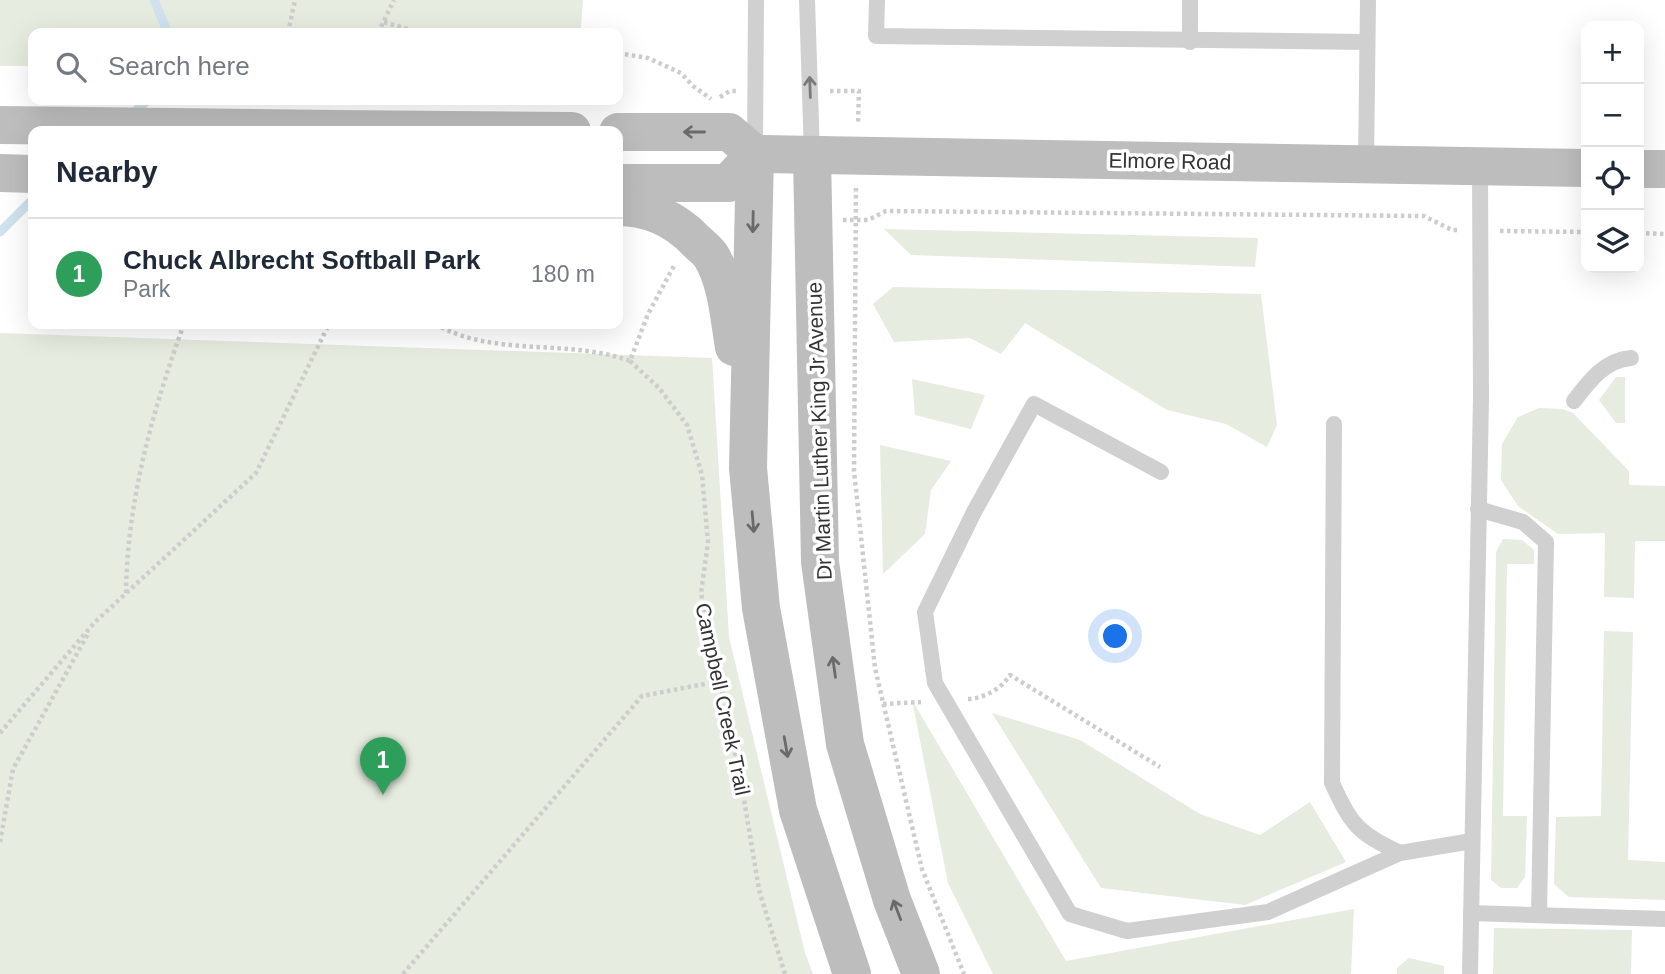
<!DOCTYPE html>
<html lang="en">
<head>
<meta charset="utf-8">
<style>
  body { margin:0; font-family:Helvetica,sans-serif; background:#f2f2f3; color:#1f2937 }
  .controls { position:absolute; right:21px; top:21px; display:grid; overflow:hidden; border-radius:14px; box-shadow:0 7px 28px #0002 }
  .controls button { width:63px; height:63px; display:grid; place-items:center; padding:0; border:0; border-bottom:2px solid #e0e1e3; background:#fff; color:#1f2937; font:35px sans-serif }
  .you { position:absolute; left:1116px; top:637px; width:24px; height:24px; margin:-18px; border:5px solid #fff; border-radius:50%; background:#1a73e8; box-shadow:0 0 0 10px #1a73e833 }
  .badge { display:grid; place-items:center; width:46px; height:46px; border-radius:50%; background:#7c3aed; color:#fff; font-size:23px; font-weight:700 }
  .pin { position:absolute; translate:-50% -58px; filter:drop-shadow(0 2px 4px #0008) }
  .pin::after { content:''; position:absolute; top:37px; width:24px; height:21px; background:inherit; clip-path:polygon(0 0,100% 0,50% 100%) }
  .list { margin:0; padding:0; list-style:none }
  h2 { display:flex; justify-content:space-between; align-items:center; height:91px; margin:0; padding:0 28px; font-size:30px }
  h2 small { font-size:23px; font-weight:400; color:#747a83 }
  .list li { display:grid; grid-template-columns:46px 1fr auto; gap:21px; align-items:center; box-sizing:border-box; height:112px; padding:0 28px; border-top:2px solid #e0e1e3 }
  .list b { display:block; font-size:26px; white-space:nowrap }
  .list p { margin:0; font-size:23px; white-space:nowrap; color:#747a83 }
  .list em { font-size:23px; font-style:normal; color:#747a83 }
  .icon { flex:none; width:38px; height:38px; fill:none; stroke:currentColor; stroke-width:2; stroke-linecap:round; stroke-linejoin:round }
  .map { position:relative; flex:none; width:1665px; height:974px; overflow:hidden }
  .search { position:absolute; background:#fff; box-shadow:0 7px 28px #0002; left:28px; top:28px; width:595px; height:77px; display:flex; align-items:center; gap:18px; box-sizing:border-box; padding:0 24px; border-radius:14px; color:#747a83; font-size:26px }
  .panel { position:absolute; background:#fff; box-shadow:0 7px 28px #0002; left:28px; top:126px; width:595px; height:203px; border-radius:14px }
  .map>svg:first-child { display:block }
  .green { fill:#e6ecdf }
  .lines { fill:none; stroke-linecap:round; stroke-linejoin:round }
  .stream { stroke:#cfe2ee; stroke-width:9 }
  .path { stroke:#cdcdcd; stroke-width:4.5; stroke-dasharray:3.5 3.5; stroke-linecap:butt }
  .lane { stroke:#d0d0d0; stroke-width:16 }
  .secondary { stroke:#bdbdbd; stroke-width:38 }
  .path-bridge { stroke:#cdcdcd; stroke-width:4.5; stroke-dasharray:3.5 3.5; stroke-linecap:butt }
  .secondary-bridge { stroke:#bdbdbd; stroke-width:38 }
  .oneway { stroke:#7a7a7a }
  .oneway2 { stroke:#6a6a6a }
  .labels { text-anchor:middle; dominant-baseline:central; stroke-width:7; stroke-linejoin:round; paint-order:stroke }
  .street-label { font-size:21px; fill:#333; stroke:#fff }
</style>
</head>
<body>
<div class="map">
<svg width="1665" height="974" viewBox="0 0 1665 974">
  <rect width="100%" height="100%" fill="#fff"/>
  <!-- green -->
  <g class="green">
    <polygon points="0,0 583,0 581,28 575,30 575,33 33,33 33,66 0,66"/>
    <polygon points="884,229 1258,238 1255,267 911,255"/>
    <polygon points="893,287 1261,294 1277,425 1267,447 1226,424 1167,410 1025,323 1001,354 970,338 894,342 873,304"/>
    <polygon points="0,333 712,358 729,637 805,953 813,974 0,974"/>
    <polygon points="1616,377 1625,377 1625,423 1616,423 1599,400"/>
    <polygon points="912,379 985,395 971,429 915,415"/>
    <polygon points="1539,408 1562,409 1573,413 1629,471 1629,485 1665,486 1665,541 1635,541 1634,598 1604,597 1605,533 1558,534 1518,506 1501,480 1502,444 1518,417"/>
    <polygon points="880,445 951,461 931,490 925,534 883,574"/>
    <polygon points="1503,539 1522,540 1534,550 1534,564 1507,564 1503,816 1527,816 1525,877 1517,888 1501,888 1491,880 1496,552"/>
    <polygon points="1604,631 1633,632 1628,860 1665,862 1665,900 1569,897 1554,884 1556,817 1601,816"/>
    <polygon points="912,700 1066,961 1354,909 1351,974 993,974 948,883"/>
    <polygon points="992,713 1080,740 1200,814 1260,835 1310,802 1346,862 1245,905 1101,888"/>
    <polygon points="1494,928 1632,930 1631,974 1493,974"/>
    <polygon points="1409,958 1444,966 1444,974 1397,974 1397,968"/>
  </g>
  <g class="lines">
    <!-- stream -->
    <g class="stream">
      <polyline points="154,0 168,33"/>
      <polyline points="132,114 148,100"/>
      <polyline points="0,232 33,199"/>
    </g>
    <!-- path -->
    <g class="path">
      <polyline points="384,22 421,33"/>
      <polyline points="288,33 295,0"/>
      <polyline points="378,33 394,0"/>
      <polyline points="618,53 648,58 681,73 693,86 711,99"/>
      <polyline points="830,91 859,91 858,124"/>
      <polyline points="720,97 730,91 737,91"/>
      <polyline points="856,188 854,471 875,668 922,869 964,974"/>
      <polyline points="843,220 868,220 886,211 1424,216 1452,230 1460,230"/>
      <polyline points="1500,231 1586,232"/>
      <polyline points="1639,233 1665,234"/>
      <path d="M435 324C495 358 567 338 630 361L648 314 675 264"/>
      <polyline points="630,361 659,388 687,425 702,475 708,542 701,593 741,781 759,890 785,974"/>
      <path d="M126 593C127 501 153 409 184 324"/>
      <path d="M968 699C985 698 1001 689 1010 675L1160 767"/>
      <polyline points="883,704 921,702"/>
      <polyline points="0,733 94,623 256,473 329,324"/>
      <polyline points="0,842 13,769 89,632"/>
      <polyline points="403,974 642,696 720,681"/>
    </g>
    <!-- lane -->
    <g class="lane">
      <polyline points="807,0 812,155"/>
      <polyline points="877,0 876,36 1367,42"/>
      <polyline points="1190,42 1190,0"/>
      <polyline points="755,148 756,0"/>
      <polyline points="1366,164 1368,0"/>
      <path d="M1574 401C1589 381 1605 360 1631 358"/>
      <path d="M1334 424 1332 783C1352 826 1357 832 1400 853"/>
      <polyline points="1161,472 1034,404 974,512 925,612 935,683 1070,914 1127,931 1268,912 1400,853 1472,841"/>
      <polyline points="1478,509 1523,522 1546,542 1539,915"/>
      <polyline points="1471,913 1665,919"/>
      <polyline points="1470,974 1481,398 1480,167"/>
    </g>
    <!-- secondary -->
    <g class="secondary">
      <polyline points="0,125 335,129"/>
      <polyline points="618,132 729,132 755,154 1586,168"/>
      <polyline points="755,154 748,468 761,608 798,810 852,974"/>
      <polyline points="812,155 820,562 845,744 892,900 921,974"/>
      <polyline points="1639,169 1665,169"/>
      <polyline points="0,173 33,174"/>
      <polyline points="618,183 728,183 755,154"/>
      <path d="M618 207C648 207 675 219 696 241 701 246 708 251 711 256 727 282 729 318 734 347"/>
    </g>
    <!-- path-bridge -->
    <polyline class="path-bridge" points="298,100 319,100"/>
    <!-- secondary-bridge -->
    <polyline class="secondary-bridge" points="335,129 572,131"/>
  </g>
  <!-- one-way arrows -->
  <defs><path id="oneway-shaft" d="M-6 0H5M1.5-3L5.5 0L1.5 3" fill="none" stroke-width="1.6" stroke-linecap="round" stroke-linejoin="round" transform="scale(1.75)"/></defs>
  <use class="oneway" href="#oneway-shaft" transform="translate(810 87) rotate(-92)"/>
  <g class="oneway2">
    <use href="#oneway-shaft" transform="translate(694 132) rotate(-180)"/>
    <use href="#oneway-shaft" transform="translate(753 222) rotate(91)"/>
    <use href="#oneway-shaft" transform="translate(753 522) rotate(85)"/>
    <use href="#oneway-shaft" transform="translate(834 667) rotate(-98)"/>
    <use href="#oneway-shaft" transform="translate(786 747) rotate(80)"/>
    <use href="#oneway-shaft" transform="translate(897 910) rotate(-111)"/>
  </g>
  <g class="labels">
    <!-- street labels -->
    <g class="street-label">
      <text transform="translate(1170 161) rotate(1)">Elmore Road</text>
      <text transform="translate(819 431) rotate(-92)">Dr Martin Luther King Jr Avenue</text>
      <text transform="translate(723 699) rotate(78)">Campbell Creek Trail</text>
    </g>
  </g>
</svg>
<div class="controls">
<button>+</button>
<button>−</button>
<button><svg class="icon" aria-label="locate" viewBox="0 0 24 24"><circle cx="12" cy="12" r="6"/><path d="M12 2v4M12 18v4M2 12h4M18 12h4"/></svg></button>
<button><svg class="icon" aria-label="layers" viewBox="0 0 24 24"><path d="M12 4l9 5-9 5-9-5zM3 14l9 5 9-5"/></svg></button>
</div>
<div class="you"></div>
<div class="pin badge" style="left:383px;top:795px;background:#2e9e5b">1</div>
<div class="search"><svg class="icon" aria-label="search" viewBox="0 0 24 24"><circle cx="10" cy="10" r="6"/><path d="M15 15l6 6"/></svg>Search here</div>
<section class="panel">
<h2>Nearby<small></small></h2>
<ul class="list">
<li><span class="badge" style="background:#2e9e5b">1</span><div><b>Chuck Albrecht Softball Park</b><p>Park</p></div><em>180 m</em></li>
</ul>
</section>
</div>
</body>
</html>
